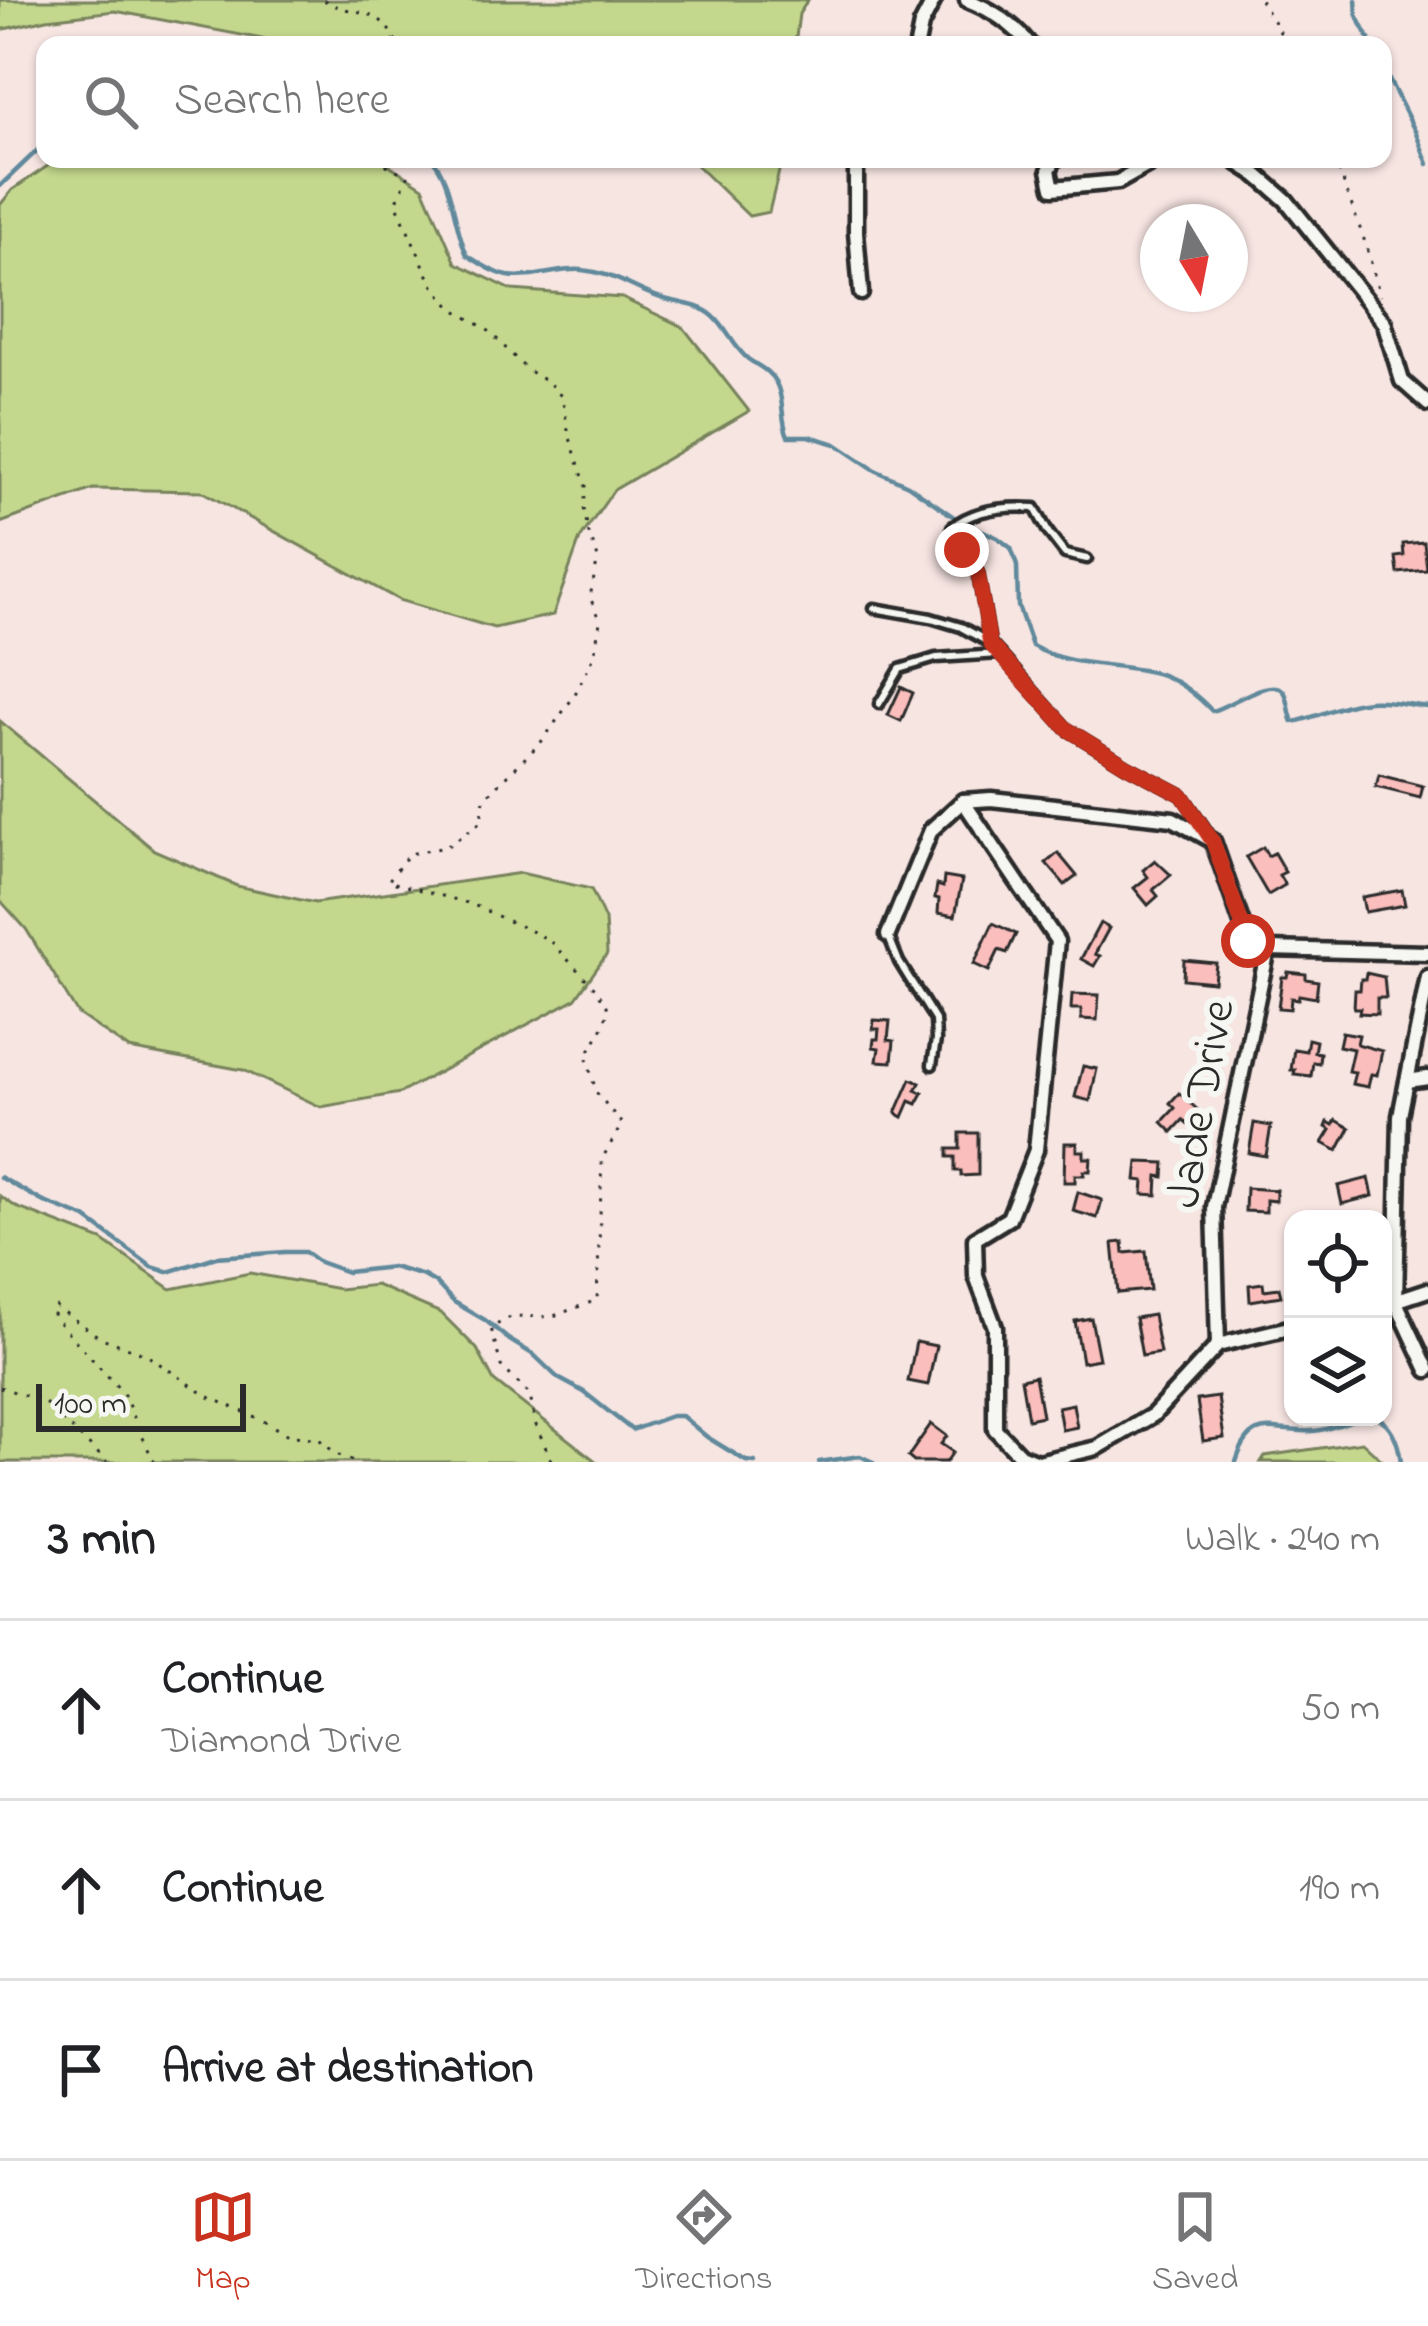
<!DOCTYPE html>
<html lang="en">
<head>
<meta charset="utf-8">
<style>
  body { margin:0; font-family:"Indie Flower",sans-serif; background:#f2f2f2; color:#202124 }
  .controls { position:absolute; right:36px; bottom:36px; display:grid; overflow:hidden; border-radius:24px; box-shadow:0 3px 9px #0004 }
  .controls button { width:108px; height:108px; display:grid; place-items:center; padding:0; border:0; border-bottom:3px solid #e0e0e0; background:#fff; color:#202124; font:60px sans-serif }
  .compass { position:absolute; left:1140px; top:204px; width:108px; height:108px; border-radius:50%; background:#fff; box-shadow:0 3px 9px #0004; rotate:170deg }
  .scale { position:absolute; left:36px; bottom:30px; width:210px; box-sizing:border-box; padding-left:12px; border:6px solid #2b2b2b; border-top:0; font-size:33px; line-height:42px; white-space:nowrap; color:#2b2b2b; -webkit-text-stroke:9px #f6f6f2; paint-order:stroke }
  .stop { position:absolute; width:36px; height:36px; margin:-27px; border:9px solid #c8321e; border-radius:50%; background:#fff }
  .stop.end { background:#c8321e; border-color:#fff; box-shadow:0 3px 12px #0008 }
  .list { margin:0; padding:0; list-style:none }
  h2 { display:flex; justify-content:space-between; align-items:center; height:156px; margin:0; padding:0 48px; font-size:51px }
  h2 small { font-size:39px; font-weight:400; color:#757577 }
  .list li { display:grid; grid-template-columns:78px 1fr auto; gap:36px; align-items:center; box-sizing:border-box; height:180px; padding:0 48px; border-top:3px solid #e0e0e0 }
  .list b { display:block; font-size:45px; white-space:nowrap }
  .list p { margin:0; font-size:39px; white-space:nowrap; color:#757577 }
  .list em { font-size:39px; font-style:normal; color:#757577 }
  .icon { flex:none; width:66px; height:66px; fill:none; stroke:currentColor; stroke-width:2; stroke-linecap:round; stroke-linejoin:round }
  .map { position:relative; flex:none; width:1428px; height:1462px; overflow:hidden }
  .search { position:absolute; background:#fff; box-shadow:0 3px 9px #0004; left:36px; right:36px; top:36px; height:132px; display:flex; align-items:center; gap:30px; box-sizing:border-box; padding:0 42px; border-radius:24px; color:#757577; font-size:45px }
  .sheet { height:696px; background:#fff }
  nav { display:flex; justify-content:space-around; align-items:center; box-sizing:border-box; height:168px; border-top:3px solid #e0e0e0; background:#fff; font-size:33px; color:#757577 }
  nav a { display:grid; justify-items:center; gap:6px }
  nav .on { color:#c8321e }
  .map>svg:first-child { display:block }
  .green { fill:#c3d88d; stroke:#77825c; stroke-width:3 }
  .lines { fill:none; stroke-linecap:round; stroke-linejoin:round }
  .stream { stroke:#60899b; stroke-width:4.5 }
  .building { fill:#fabebc; stroke:#2b2b2b; stroke-width:3 }
  .service-casing { stroke:#2b2b2b; stroke-width:15 }
  .minor-casing { stroke:#2b2b2b; stroke-width:21 }
  .path { stroke:#2b2b2b; stroke-width:3; stroke-dasharray:3 9; stroke-linecap:butt }
  .service { stroke:#f6f6f2; stroke-width:6 }
  .minor { stroke:#f6f6f2; stroke-width:12 }
  .route { stroke:#c8321e; stroke-width:15 }
  .labels { text-anchor:middle; dominant-baseline:central; stroke-width:12; stroke-linejoin:round; paint-order:stroke }
  .street-label { font-size:48px; fill:#2b2b2b; stroke:#f6f6f2 }
</style>
</head>
<body>
<div class="map">
<svg width="1428" height="1462" viewBox="0 0 1428 1462">
  <rect width="100%" height="100%" fill="#f7e5e2"/>
  <filter id="ink" filterUnits="userSpaceOnUse"><feTurbulence type="fractalNoise" baseFrequency=".00833" numOctaves="2"/><feDisplacementMap in="SourceGraphic" scale="24" xChannelSelector="R" yChannelSelector="G"/><feConvolveMatrix kernelMatrix="1 2 1 2 8 2 1 2 1" color-interpolation-filters="sRGB"/></filter>
  <g filter="url(#ink)">
    <!-- green -->
    <g class="green">
      <polygon points="0,0 808,0 799,14 795,45 294,45 115,11 47,19 0,30"/>
      <polygon points="58,159 380,159 423,187 456,263 512,290 622,298 683,327 749,411 614,490 580,539 553,615 494,628 399,600 201,491 93,489 0,523 0,205 12,190"/>
      <polygon points="690,159 782,159 769,212 749,216"/>
      <polygon points="0,721 154,850 237,886 315,903 521,873 591,889 605,920 607,954 575,999 400,1093 321,1107 243,1070 129,1049 78,1014 26,929 0,900"/>
      <polygon points="0,1196 16,1207 102,1240 171,1289 250,1273 339,1289 376,1285 441,1313 477,1349 494,1381 597,1462 0,1462"/>
      <polygon points="1362,1442 1384,1462 1261,1462 1265,1456"/>
    </g>
    <g class="lines">
      <!-- stream -->
      <g class="stream">
        <polyline points="1356,0 1357,15 1372,45"/>
        <polyline points="1383,68 1415,131 1428,164"/>
        <path d="M432 159C452 179 454 227 467 255 479 263 494 273 508 276 532 280 558 268 582 270 615 273 632 289 661 298 677 303 700 304 713 316 727 328 733 347 748 359 759 367 769 370 776 383 785 400 780 418 788 436H809L836 444 875 470 908 485 954 517 998 538 1011 548 1017 566 1018 606 1032 646C1071 668 1114 662 1156 673 1177 679 1198 696 1212 711 1229 707 1274 673 1285 693 1289 701 1289 713 1293 722 1319 717 1342 703 1369 701 1388 699 1409 705 1428 707"/>
        <polyline points="0,186 45,143"/>
        <polyline points="0,1177 42,1201 86,1218 152,1267 168,1272 216,1257 285,1252 305,1252 319,1262 347,1272 392,1267 424,1276 436,1283 454,1302 485,1320 508,1339 534,1355 558,1378 584,1392 632,1430 671,1416 682,1416 707,1437 746,1461 755,1462"/>
        <path d="M1376 1417C1393 1424 1399 1446 1401 1462"/>
        <polyline points="819,1462 860,1456 873,1462"/>
        <path d="M1236 1462C1252 1412 1274 1434 1313 1431 1328 1430 1346 1423 1360 1417"/>
      </g>
    </g>
    <!-- building -->
    <g class="building">
      <polygon points="1424,542 1427,570 1398,573 1396,557 1404,556 1403,544"/>
      <polygon points="901,687 913,693 901,721 888,715"/>
      <polygon points="1379,775 1423,786 1420,798 1376,787"/>
      <polygon points="1263,847 1268,856 1274,853 1285,872 1279,875 1285,885 1268,895 1246,857"/>
      <polygon points="1058,853 1077,876 1065,885 1046,863"/>
      <polygon points="1155,860 1171,875 1153,890 1158,896 1148,905 1134,888 1148,877 1143,870"/>
      <polygon points="944,877 962,880 955,916 938,913 939,899 935,898 937,885 943,887"/>
      <polygon points="1402,890 1405,905 1365,912 1362,897"/>
      <polygon points="993,923 1016,934 1007,953 999,950 989,971 974,964"/>
      <polygon points="1100,923 1109,928 1095,954 1100,956 1094,966 1081,959"/>
      <polygon points="1184,960 1216,963 1214,982 1183,979"/>
      <polygon points="1288,972 1306,974 1306,979 1318,981 1316,998 1299,995 1298,999 1291,998 1290,1009 1278,1008 1282,977 1287,977"/>
      <polygon points="1366,973 1384,977 1386,998 1377,998 1377,1014 1359,1013 1360,1008 1354,1008 1355,990 1360,990 1361,979 1365,979"/>
      <polygon points="1072,994 1099,995 1097,1020 1081,1019 1081,1009 1071,1009"/>
      <polygon points="874,1020 890,1021 888,1040 894,1041 892,1062 877,1061 879,1048 873,1047 874,1039 878,1039 879,1029 873,1029"/>
      <polygon points="1342,1032 1359,1035 1357,1044 1382,1051 1377,1075 1371,1074 1368,1087 1352,1084 1355,1072 1348,1071 1353,1049 1339,1046"/>
      <polygon points="1308,1039 1316,1041 1314,1052 1320,1053 1319,1063 1313,1062 1311,1076 1294,1074 1295,1070 1291,1070 1294,1049 1306,1051"/>
      <polygon points="1083,1066 1097,1069 1090,1101 1075,1097"/>
      <polygon points="911,1079 920,1083 916,1090 923,1093 917,1104 910,1101 903,1117 896,1113"/>
      <polygon points="1179,1093 1199,1111 1187,1124 1183,1120 1172,1132 1162,1122 1175,1108 1170,1103"/>
      <polygon points="1336,1120 1350,1128 1338,1151 1323,1143 1331,1130 1326,1127 1328,1122 1333,1125"/>
      <polygon points="1254,1123 1271,1126 1266,1156 1249,1153"/>
      <polygon points="960,1133 978,1133 978,1175 961,1176 961,1171 955,1171 955,1157 948,1157 948,1149 960,1149"/>
      <polygon points="1065,1143 1077,1143 1077,1151 1084,1151 1084,1158 1091,1158 1090,1171 1084,1171 1084,1175 1075,1175 1075,1182 1064,1182"/>
      <polygon points="1138,1162 1165,1163 1164,1177 1158,1176 1157,1195 1143,1194 1144,1181 1136,1180"/>
      <polygon points="1369,1178 1373,1196 1342,1204 1338,1186"/>
      <polygon points="1246,1188 1276,1190 1276,1201 1266,1200 1266,1212 1245,1211"/>
      <polygon points="1078,1192 1102,1200 1097,1218 1073,1211"/>
      <polygon points="1123,1242 1124,1253 1146,1251 1150,1290 1118,1293 1113,1243"/>
      <polygon points="1263,1283 1264,1290 1279,1288 1281,1296 1250,1301 1249,1285"/>
      <polygon points="1153,1315 1160,1353 1142,1356 1135,1318"/>
      <polygon points="1091,1318 1099,1359 1082,1362 1075,1321"/>
      <polygon points="916,1342 936,1346 928,1385 908,1381"/>
      <polygon points="1035,1376 1042,1416 1028,1419 1021,1379"/>
      <polygon points="1218,1397 1224,1438 1203,1441 1197,1400"/>
      <polygon points="1073,1404 1077,1427 1062,1430 1058,1407"/>
      <polygon points="931,1424 947,1436 941,1444 953,1452 946,1462 914,1462 908,1457"/>
    </g>
    <g class="lines">
      <!-- service casing -->
      <g class="service-casing">
        <g id="service">
          <polyline points="874,608 931,618 961,627 990,643 1067,729 1127,766 1182,795 1208,833"/>
          <path d="M990 643 978 573 952 527C974 509 1006 506 1035 508L1048 532 1065 554 1087 559"/>
          <polyline points="879,704 900,669 936,658 1000,654"/>
          <polyline points="888,935 899,962 935,1020 936,1040 932,1065"/>
        </g>
      </g>
      <!-- minor casing -->
      <g class="minor-casing">
        <g id="minor">
          <path d="M967 0C993 10 1013 24 1030 45"/>
          <polyline points="917,45 921,25 934,0"/>
          <polyline points="860,159 856,165 856,232 861,293"/>
          <polyline points="1055,159 1049,170 1053,188 1118,182 1159,159"/>
          <polyline points="1232,159 1257,175 1286,200 1356,287 1384,322 1402,381 1428,404"/>
          <polyline points="963,801 1057,941 1036,1150 1009,1218 975,1239 976,1276 995,1327 995,1429 1020,1455 1037,1462"/>
          <polyline points="888,935 931,830 963,801 991,799 1173,819 1213,841 1248,941 1268,949 1428,953"/>
          <polyline points="1428,977 1400,1116 1396,1302 1428,1370"/>
          <polyline points="1407,1081 1428,1078"/>
          <polyline points="1383,1305 1428,1290"/>
          <polyline points="1218,1345 1214,1207 1268,949"/>
          <polyline points="1038,1462 1097,1448 1153,1415 1218,1345 1293,1327"/>
        </g>
      </g>
      <!-- path -->
      <g class="path">
        <path d="M324 0C355 20 378 0 397 45"/>
        <polyline points="1260,0 1288,45"/>
        <polyline points="375,159 408,176 396,203 431,282 451,307 489,331 527,370 549,383 562,397 569,435 586,486 584,508 588,531 598,558 590,597 600,622 594,656 574,696 543,740 484,799 481,822 446,847 409,854 388,881 471,904 548,939 595,988 609,1009 600,1034 586,1055 596,1092 622,1124 602,1159 597,1300 551,1317 512,1316 491,1328 501,1366 530,1395 535,1423 552,1462"/>
        <polyline points="1335,159 1366,245 1380,296"/>
        <polyline points="0,1387 44,1402 107,1462"/>
        <polyline points="154,1462 123,1393 53,1316 54,1305 99,1337 145,1354 209,1397 260,1419 288,1435 319,1439 336,1454 357,1462"/>
      </g>
      <!-- service -->
      <use href="#service" class="service"/>
      <!-- minor -->
      <use href="#minor" class="minor"/>
    </g>
  </g>
  <g class="lines" filter="url(#ink)">
    <!-- route -->
    <polyline class="route" points="962,550 978,573 990,644 1067,729 1127,766 1182,795 1213,842 1248,941"/>
  </g>
  <g class="labels">
    <!-- street labels -->
    <g class="street-label">
      <text transform="translate(1203 1104) rotate(-80)">Jade Drive</text>
    </g>
  </g>
</svg>
<div class="controls">
<button><svg class="icon" aria-label="locate" viewBox="0 0 24 24"><circle cx="12" cy="12" r="6"/><path d="M12 2v4M12 18v4M2 12h4M18 12h4"/></svg></button>
<button><svg class="icon" aria-label="layers" viewBox="0 0 24 24"><path d="M12 4l9 5-9 5-9-5zM3 14l9 5 9-5"/></svg></button>
</div>
<svg class="compass" viewBox="-18 -18 36 36"><path d="M0-13l5 13h-10z" fill="#e53935"/><path d="M0 13l5-13h-10z" fill="#757577"/></svg>
<div class="scale">100 m</div>
<div class="stop" style="left:1248px;top:941px"></div>
<div class="stop end" style="left:962px;top:550px"></div>
<div class="search"><svg class="icon" aria-label="search" viewBox="0 0 24 24"><circle cx="10" cy="10" r="6"/><path d="M15 15l6 6"/></svg>Search here</div>
</div>
<section class="sheet">
<h2>3 min<small>Walk · 240 m</small></h2>
<ul class="list">
<li><svg class="icon" aria-label="ahead" viewBox="0 0 24 24"><path d="M12 20V5M6 11l6-6 6 6"/></svg><div><b>Continue</b><p>Diamond Drive</p></div><em>50 m</em></li>
<li><svg class="icon" aria-label="ahead" viewBox="0 0 24 24"><path d="M12 20V5M6 11l6-6 6 6"/></svg><div><b>Continue</b></div><em>190 m</em></li>
<li><svg class="icon" aria-label="arrive" viewBox="0 0 24 24"><path d="M6 21V4h12l-3 4 3 4H6"/></svg><div><b>Arrive at destination</b></div></li>
</ul>
</section>
<nav>
<a class="on"><svg class="icon" aria-label="map" viewBox="0 0 24 24"><path d="M3 6l6-2 6 2 6-2v14l-6 2-6-2-6 2zM9 4v14M15 6v14"/></svg>Map</a>
<a><svg class="icon" aria-label="directions" viewBox="0 0 24 24"><path d="M12 3l9 9-9 9-9-9zM9 14v-3h6M13 9l2 2-2 2"/></svg>Directions</a>
<a><svg class="icon" aria-label="saved" viewBox="0 0 24 24"><path d="M7 4h10v16l-5-4-5 4z"/></svg>Saved</a>
</nav>
</body>
</html>
